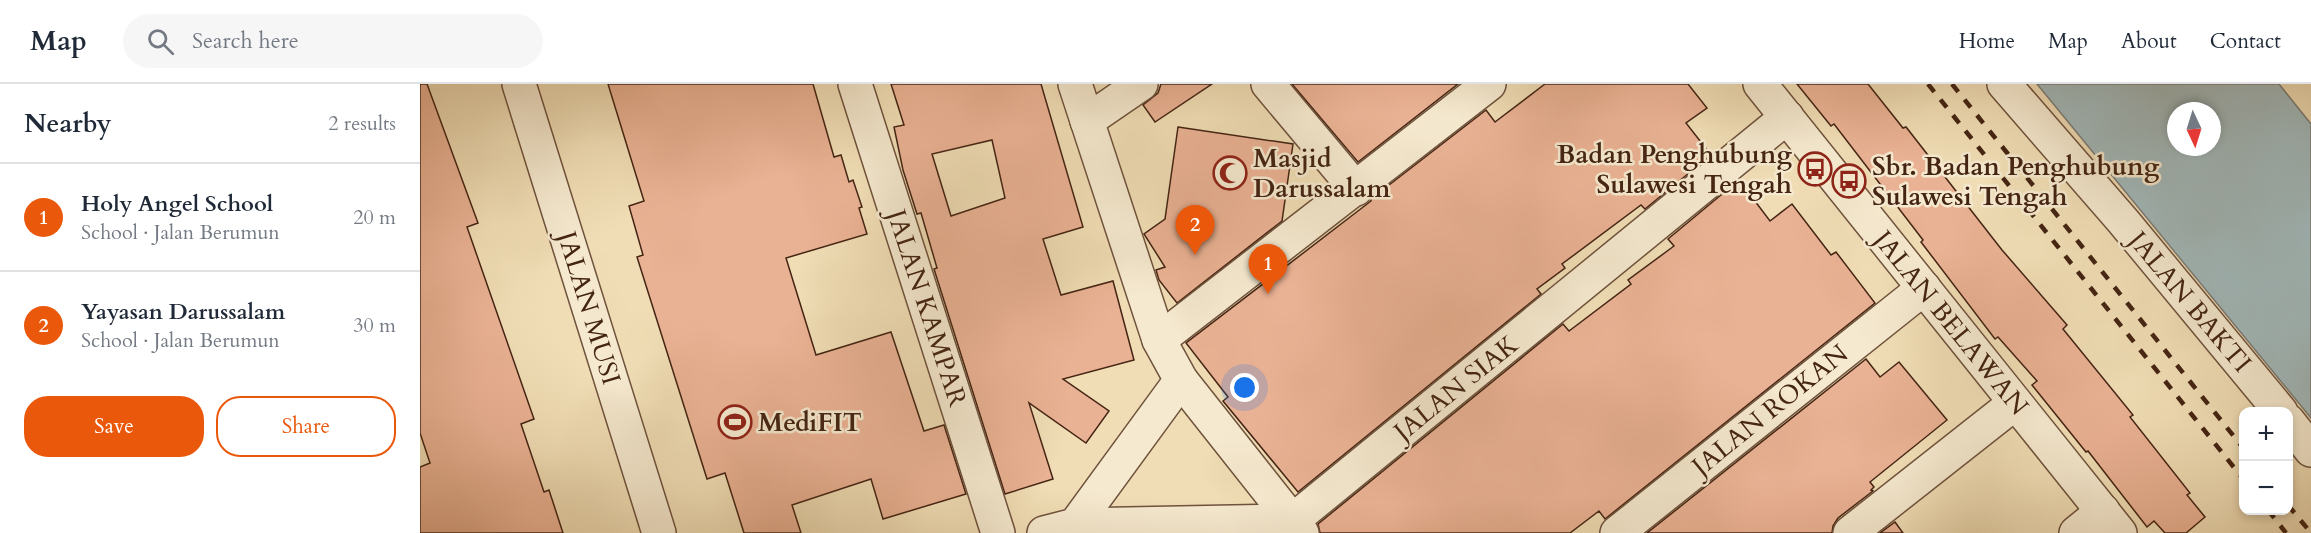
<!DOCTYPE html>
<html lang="en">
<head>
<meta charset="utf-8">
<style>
  body { margin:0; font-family:Cardo,serif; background:#f6f6f7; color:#1f2937 }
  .controls { position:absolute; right:18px; bottom:18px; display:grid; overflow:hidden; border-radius:12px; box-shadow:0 3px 9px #0003 }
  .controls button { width:54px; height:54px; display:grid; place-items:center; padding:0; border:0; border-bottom:2px solid #e0e1e3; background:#fff; color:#1f2937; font:30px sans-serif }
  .compass { position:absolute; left:1747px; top:18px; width:54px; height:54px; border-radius:50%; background:#fff; box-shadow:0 3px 9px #0003; rotate:176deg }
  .you { position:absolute; left:825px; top:304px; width:21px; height:21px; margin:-15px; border:4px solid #fff; border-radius:50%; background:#1a73e8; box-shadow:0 0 0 9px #1a73e833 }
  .badge { display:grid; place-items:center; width:39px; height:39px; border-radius:50%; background:#ea580c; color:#fff; font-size:20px; font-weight:700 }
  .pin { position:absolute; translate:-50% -50px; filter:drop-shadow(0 2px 3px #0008) }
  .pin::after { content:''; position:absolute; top:32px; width:21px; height:18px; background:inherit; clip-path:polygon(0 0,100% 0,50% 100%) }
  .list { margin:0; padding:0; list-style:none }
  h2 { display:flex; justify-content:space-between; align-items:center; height:78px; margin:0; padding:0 24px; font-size:26px }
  h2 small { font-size:20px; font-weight:400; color:#747a83 }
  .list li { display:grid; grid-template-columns:39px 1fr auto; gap:18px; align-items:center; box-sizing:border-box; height:108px; padding:0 24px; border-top:2px solid #e0e1e3 }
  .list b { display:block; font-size:22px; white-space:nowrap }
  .list p { margin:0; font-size:20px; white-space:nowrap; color:#747a83 }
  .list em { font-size:20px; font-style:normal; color:#747a83 }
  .actions { display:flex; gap:12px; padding:18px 24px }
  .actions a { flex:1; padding:14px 0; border:2px solid #ea580c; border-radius:24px; text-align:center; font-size:21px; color:#ea580c }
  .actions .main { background:#ea580c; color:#fff }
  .icon { flex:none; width:33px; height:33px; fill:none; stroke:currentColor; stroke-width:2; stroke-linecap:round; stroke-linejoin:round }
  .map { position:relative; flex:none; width:1891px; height:449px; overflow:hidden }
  header { display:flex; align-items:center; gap:36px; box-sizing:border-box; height:84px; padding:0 30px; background:#fff; border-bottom:2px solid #e0e1e3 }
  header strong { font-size:28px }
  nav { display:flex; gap:33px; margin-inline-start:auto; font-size:21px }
  .search { width:420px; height:54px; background:#f6f6f7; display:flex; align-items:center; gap:15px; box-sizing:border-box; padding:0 21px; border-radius:33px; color:#747a83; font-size:22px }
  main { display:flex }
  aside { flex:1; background:#fff }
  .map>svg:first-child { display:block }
  .water { fill:#a1b8ba; stroke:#7c7d77; stroke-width:1.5; fill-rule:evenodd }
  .building { fill:#eab294; stroke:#442413; stroke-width:1.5; fill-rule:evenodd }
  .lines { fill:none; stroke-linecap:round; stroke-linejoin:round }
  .minor-casing { stroke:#6f523c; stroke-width:36 }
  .tertiary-casing { stroke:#6f523c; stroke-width:36 }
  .minor { stroke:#f5e9cf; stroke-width:33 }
  .tertiary { stroke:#f5e9cf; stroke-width:33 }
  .rail { stroke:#442413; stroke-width:4.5; stroke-dasharray:10 10; stroke-linecap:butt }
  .labels { text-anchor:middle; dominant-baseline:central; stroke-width:5; stroke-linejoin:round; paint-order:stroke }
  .poi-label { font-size:26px; font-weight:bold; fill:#442413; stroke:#f5e9cf; text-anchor:start }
  .street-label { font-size:26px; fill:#442413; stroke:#f5e9cf }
</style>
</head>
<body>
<header>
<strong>Map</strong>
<div class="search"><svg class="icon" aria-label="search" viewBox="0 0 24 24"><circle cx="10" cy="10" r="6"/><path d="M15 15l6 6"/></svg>Search here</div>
<nav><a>Home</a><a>Map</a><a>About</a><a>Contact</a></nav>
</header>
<main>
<aside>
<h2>Nearby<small>2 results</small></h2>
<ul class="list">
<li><span class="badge">1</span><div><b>Holy Angel School</b><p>School · Jalan Berumun</p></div><em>20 m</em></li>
<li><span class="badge">2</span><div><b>Yayasan Darussalam</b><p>School · Jalan Berumun</p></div><em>30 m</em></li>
</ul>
<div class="actions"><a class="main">Save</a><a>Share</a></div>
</aside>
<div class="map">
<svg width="1891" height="449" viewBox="0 0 1891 449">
  <rect width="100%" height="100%" fill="#f0ddb5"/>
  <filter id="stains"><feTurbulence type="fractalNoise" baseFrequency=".00333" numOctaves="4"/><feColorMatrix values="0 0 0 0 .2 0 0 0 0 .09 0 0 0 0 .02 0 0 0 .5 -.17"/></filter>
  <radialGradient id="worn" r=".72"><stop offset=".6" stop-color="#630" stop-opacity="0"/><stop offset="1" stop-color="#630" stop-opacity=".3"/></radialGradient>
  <!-- water -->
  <path class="water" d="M1617 0H1859L1891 40V334ZM1756 27H1792V63H1756Z"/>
  <!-- building -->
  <g class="building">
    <polygon points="0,0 7,0 58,139 47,143 114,335 101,340 124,408 129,406 143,449 0,449 0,383 10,379 0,349"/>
    <polygon points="188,0 393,0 414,73 421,71 429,98 433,96 442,123 439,124 447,150 366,174 396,271 471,248 504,347 524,341 546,410 463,435 451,395 372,421 381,449 324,449 305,389 287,395 217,173 223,171 209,122 224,117"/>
    <path d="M471 0H621L663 143 623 155 641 211 693 197 714 276 643 295 689 327 666 359 609 319 633 395 585 410 514 185 517 184 501 129 497 130 483 86 474 43 484 41ZM572 56 585 114 531 132 512 70Z"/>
    <polygon points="741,0 792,0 735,38 723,21 738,9"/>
    <polygon points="872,0 1038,0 938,78"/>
    <polygon points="1125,0 1268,0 1287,24 1266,39 1291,71 1225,125 1221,121 1142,180 1145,184 1117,205 1121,210 878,408 803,317 808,313 766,259 951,117 951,115 1066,26 1075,38"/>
    <polygon points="1377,0 1448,0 1483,44 1486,43 1582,166 1647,241 1643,245 1713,331 1710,333 1770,409 1767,411 1785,433 1766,449 1745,449 1734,437 1727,443 1668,367 1666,368 1612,301 1617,297 1578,253 1575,255 1501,158 1503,156 1414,40 1411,42"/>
    <polygon points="758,43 873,60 862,137 757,219 739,196 736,186 745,183 724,150 745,135"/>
    <polygon points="1319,96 1350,137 1372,120 1411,171 1416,168 1455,219 1185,435 1179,427 1150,449 900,449 898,440 1143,240 1149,247 1211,200 1208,196 1254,162 1248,155"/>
    <polygon points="1446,275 1460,293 1479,278 1527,336 1450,398 1454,403 1451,406 1453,407 1418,434 1413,442 1412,449 1227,449"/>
    <polygon points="1475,438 1483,449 1460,449"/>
  </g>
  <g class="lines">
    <!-- minor casing -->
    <g class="minor-casing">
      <g id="minor">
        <polyline points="435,0 578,449"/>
        <polyline points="655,0 739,256 761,296 882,449"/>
        <polyline points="848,0 936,105"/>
        <polyline points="1584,0 1703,137 1861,328"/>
        <polyline points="667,37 721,0"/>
        <polyline points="739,256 1069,0"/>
        <polyline points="1868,337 1891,366"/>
        <polyline points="655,441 872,437 1367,33"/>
        <polyline points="624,449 655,441 761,296"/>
        <polyline points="1197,449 1504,204"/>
        <polyline points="1430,449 1595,319"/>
        <polyline points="1656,449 1683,427"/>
      </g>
    </g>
    <!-- tertiary casing -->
    <g class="tertiary-casing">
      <g id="tertiary">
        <polyline points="99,0 239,449"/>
        <polyline points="1340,0 1700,449"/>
      </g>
    </g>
    <!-- minor -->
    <use href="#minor" class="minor"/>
    <!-- tertiary -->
    <use href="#tertiary" class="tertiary"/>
    <!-- rail -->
    <g class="rail">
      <polyline points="1508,0 1824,396"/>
      <polyline points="1532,0 1824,365"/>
      <polyline points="1868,421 1891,449"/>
      <polyline points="1848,426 1866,449"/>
    </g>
  </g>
  <!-- icons -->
  <defs>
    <g id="bus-ring" transform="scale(1.725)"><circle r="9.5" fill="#f5e9cf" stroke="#8f2418" stroke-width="1.5"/><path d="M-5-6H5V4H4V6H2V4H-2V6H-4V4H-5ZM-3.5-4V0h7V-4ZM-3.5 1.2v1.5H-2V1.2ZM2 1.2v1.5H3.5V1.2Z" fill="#8f2418"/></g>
    <g id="mosque-ring" transform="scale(1.725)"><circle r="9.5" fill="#f5e9cf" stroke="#8f2418" stroke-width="1.5"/><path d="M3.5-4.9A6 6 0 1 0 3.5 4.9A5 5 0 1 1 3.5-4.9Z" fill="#8f2418"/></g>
    <g id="stadium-ring" transform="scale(1.725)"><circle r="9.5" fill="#f5e9cf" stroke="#8f2418" stroke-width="1.5"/><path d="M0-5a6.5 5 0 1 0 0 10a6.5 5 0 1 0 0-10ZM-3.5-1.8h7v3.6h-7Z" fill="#8f2418"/></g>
  </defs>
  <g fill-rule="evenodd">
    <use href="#bus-ring" x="1395" y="85"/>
    <use href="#mosque-ring" x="810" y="89"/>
    <use href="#bus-ring" x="1429" y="97"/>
    <use href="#stadium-ring" x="315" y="338"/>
  </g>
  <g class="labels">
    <!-- poi labels -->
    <g class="poi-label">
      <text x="1372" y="70" text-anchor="end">Badan Penghubung<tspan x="1372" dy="30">Sulawesi Tengah</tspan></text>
      <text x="833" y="74">Masjid<tspan x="833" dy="30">Darussalam</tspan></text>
      <text x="1452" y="82">Sbr. Badan Penghubung<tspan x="1452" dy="30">Sulawesi Tengah</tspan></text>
      <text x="338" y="338">MediFIT</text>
    </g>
    <!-- street labels -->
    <g class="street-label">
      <text transform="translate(1770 218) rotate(50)">JALAN BAKTI</text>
      <text transform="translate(169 224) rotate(73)">JALAN MUSI</text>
      <text transform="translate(507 224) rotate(72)">JALAN KAMPAR</text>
      <text transform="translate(1531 239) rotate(51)">JALAN BELAWAN</text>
      <text transform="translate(1036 304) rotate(-39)">JALAN SIAK</text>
      <text transform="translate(1350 326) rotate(-39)">JALAN ROKAN</text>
    </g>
  </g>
  <rect width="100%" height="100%" filter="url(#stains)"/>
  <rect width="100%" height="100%" fill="url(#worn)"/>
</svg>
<div class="controls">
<button>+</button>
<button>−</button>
</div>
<svg class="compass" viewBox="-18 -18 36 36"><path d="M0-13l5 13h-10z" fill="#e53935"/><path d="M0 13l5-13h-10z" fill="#747a83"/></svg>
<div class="you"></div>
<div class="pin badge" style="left:848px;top:210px">1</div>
<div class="pin badge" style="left:775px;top:171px">2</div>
</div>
</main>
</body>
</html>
